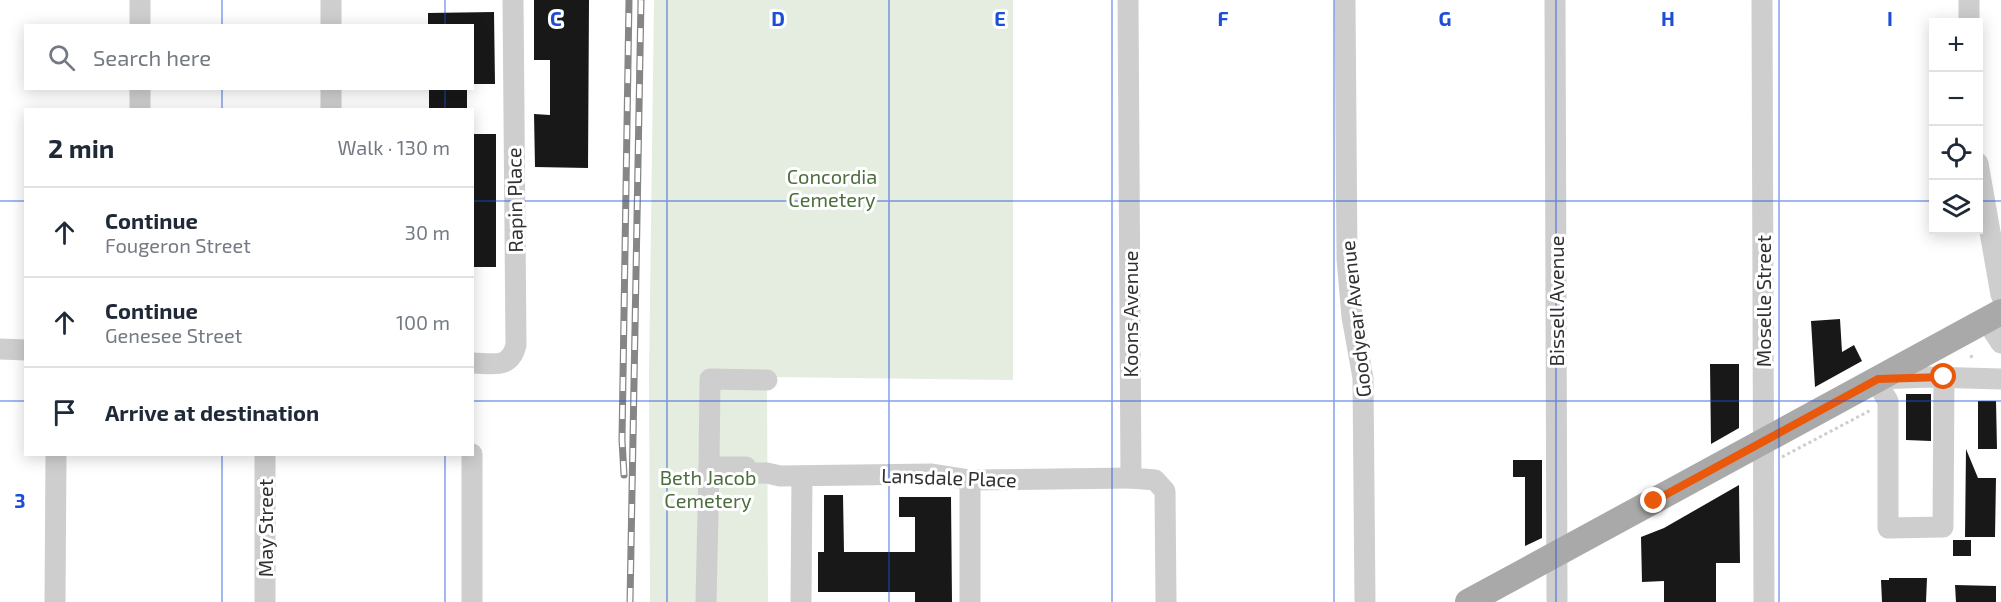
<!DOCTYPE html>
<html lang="en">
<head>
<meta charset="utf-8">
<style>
  body { margin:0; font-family:"Exo 2",sans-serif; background:#f2f2f3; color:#1f2937 }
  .controls { position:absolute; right:18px; top:18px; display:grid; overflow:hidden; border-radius:0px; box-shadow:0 3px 15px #0003 }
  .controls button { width:54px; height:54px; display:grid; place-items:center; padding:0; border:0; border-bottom:2px solid #e0e1e3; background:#fff; color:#1f2937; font:30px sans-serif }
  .stop { position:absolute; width:18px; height:18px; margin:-14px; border:4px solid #ea580c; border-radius:50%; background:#fff }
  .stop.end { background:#ea580c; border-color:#fff; box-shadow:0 2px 6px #0008 }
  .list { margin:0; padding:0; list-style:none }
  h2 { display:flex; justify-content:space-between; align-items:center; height:78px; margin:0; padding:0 24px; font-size:26px }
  h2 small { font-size:20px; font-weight:400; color:#747a83 }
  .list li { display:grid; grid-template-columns:39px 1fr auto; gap:18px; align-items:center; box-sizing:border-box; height:90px; padding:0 24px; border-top:2px solid #e0e1e3 }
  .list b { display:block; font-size:22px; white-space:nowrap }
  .list p { margin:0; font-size:20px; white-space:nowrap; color:#747a83 }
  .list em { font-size:20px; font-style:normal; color:#747a83 }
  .icon { flex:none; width:33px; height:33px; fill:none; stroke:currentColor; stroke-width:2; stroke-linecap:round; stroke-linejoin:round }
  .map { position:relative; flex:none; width:2001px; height:602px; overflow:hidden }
  .search { position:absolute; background:#fff; box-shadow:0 3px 15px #0003; left:24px; top:24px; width:450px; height:66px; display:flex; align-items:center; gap:15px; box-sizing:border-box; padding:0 21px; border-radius:0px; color:#747a83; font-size:22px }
  .panel { position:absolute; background:#fff; box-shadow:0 3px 15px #0003; left:24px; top:108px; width:450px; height:348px; border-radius:0px }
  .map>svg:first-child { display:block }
  .green { fill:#e4eddf }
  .building { fill:#181818 }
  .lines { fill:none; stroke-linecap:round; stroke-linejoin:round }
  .path { stroke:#cecece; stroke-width:3; stroke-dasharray:3 3; stroke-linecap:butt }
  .minor { stroke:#cecece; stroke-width:21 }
  .major { stroke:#a9a9a9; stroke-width:26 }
  .rail-casing { stroke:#868686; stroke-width:7 }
  .rail { stroke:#fff; stroke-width:4.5; stroke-dasharray:14; stroke-linecap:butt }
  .route { stroke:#ea580c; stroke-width:8 }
  .grid { fill:none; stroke:#1d4ed8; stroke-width:1.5; stroke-opacity:0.55 }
  .labels { text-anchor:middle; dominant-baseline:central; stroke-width:6; stroke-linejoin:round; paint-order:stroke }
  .park-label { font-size:20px; fill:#4c6e3d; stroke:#fff }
  .street-label { font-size:20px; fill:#313131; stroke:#fff }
  .grid-label { font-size:20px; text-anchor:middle; font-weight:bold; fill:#1d4ed8; stroke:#fff; stroke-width:6; stroke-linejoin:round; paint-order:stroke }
</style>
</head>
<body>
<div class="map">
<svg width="2001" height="602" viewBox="0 0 2001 602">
  <rect width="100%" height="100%" fill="#fff"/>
  <!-- green -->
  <polygon class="green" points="654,0 1013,0 1013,380 767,377 768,602 650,602 649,375"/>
  <!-- building -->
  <g class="building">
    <polygon points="534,0 589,0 588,168 535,167 534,114 550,115 550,60 534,60"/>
    <polygon points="494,12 495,84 472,84 472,26 428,26 428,13"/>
    <rect x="429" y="88" width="38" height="22"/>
    <rect x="472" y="134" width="24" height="133"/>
    <polygon points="1840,319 1842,352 1854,345 1862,361 1815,387 1811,321"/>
    <polygon points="1710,364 1739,364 1739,428 1711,444"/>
    <polygon points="1906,394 1931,394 1931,441 1906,440"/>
    <polygon points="1978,401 1996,401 1997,449 1978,449"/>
    <polygon points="1966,449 1978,478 1996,478 1995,537 1965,537"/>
    <polygon points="1513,460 1542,460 1542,538 1525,546 1525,477 1513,477"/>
    <polygon points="1739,485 1740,563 1716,563 1716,602 1664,602 1664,581 1642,582 1641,537 1664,528"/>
    <polygon points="824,495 843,495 844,552 915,552 915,517 899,517 899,497 951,497 952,602 915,602 915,592 818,592 818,552 824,552"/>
    <rect x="1953" y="540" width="18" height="16"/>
    <polygon points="1889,578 1927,578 1926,602 1882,602 1881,580 1889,580"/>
    <polygon points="1955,585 1996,586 1996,602 1956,602"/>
  </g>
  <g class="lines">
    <!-- path -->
    <g class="path">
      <polyline points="1970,357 1975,355"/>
      <polyline points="1782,457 1871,410"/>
    </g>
    <!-- minor -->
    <g class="minor">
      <polyline points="140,0 140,26"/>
      <polyline points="1128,0 1131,478 1155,480 1165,491 1166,602"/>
      <polyline points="1345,0 1347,259 1352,317 1363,378 1365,602"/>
      <polyline points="1555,0 1557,602"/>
      <polyline points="1762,0 1764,602"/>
      <polyline points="1969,0 1969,22"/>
      <polyline points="331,26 331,0"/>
      <polyline points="140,88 140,110"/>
      <polyline points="331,110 331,88"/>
      <polyline points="1978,163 2001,295"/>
      <polyline points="1986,320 2001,343"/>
      <polyline points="0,349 26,350"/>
      <path d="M472 363C492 363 510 370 516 345L513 0"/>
      <polyline points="1879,379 1930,377 2001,379"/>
      <polyline points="1875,380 1888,401 1888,528 1943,527 1944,377"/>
      <polyline points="472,454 472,602"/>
      <polyline points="709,467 710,379 767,380"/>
      <polyline points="970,480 970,602"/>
      <polyline points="55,602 56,454"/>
      <polyline points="265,602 265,454"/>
      <polyline points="706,602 709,467 746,467 747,473 767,473 780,476 932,474 970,480 1131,478"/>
      <polyline points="801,602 802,476"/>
    </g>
    <!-- major -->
    <polyline class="major" points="1468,602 2001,312"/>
    <!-- rail casing -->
    <g class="rail-casing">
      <g id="rail">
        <polyline points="624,475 622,440 629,0"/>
        <polyline points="630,602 641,0"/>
      </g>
    </g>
    <!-- rail -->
    <use href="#rail" class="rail"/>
  </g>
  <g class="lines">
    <!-- route -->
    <polyline class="route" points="1654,501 1878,379 1944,377"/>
  </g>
  <!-- grid -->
  <path class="grid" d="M222 0V26M445 0V26M667 0V602M889 0V602M1112 0V602M1334 0V602M1556 0V602M1779 0V602M222 88V110M445 88V110M0 201H26M472 201H1934M1978 201H2001M0 401H26M472 401H2001M222 454V602M445 454V602"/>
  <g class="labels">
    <!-- park labels -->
    <g class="park-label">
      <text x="832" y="176">Concordia<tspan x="832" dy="23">Cemetery</tspan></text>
      <text x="708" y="477">Beth Jacob<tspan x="708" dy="23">Cemetery</tspan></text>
    </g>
    <!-- street labels -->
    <g class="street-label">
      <text transform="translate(514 200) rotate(-91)">Rapin Place</text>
      <text transform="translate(1556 301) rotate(-90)">Bissell Avenue</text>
      <text transform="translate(1763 301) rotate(-90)">Moselle Street</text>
      <text transform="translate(1130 314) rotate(-90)">Koons Avenue</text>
      <text transform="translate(1355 319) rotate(-96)">Goodyear Avenue</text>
      <text transform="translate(949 477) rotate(2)">Lansdale Place</text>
      <text transform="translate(265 528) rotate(-90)">May Street</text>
    </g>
  </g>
  <g class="grid-label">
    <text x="556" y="26">C</text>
    <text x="778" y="26">D</text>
    <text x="1000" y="26">E</text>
    <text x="1223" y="26">F</text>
    <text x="1445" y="26">G</text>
    <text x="1668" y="26">H</text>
    <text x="1890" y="26">I</text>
    <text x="20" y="508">3</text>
  </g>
</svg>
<div class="controls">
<button>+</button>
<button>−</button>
<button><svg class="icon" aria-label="locate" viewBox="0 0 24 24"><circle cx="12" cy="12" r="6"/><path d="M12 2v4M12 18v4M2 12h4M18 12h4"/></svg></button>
<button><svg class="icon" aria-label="layers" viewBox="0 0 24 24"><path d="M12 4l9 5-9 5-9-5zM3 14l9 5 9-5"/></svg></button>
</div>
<div class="stop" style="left:1944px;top:377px"></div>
<div class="stop end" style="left:1654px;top:501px"></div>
<div class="search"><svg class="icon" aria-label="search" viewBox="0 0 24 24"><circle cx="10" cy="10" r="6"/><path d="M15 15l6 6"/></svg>Search here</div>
<section class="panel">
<h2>2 min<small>Walk · 130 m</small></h2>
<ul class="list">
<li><svg class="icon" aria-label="ahead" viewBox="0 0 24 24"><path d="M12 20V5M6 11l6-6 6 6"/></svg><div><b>Continue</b><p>Fougeron Street</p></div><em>30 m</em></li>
<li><svg class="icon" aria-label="ahead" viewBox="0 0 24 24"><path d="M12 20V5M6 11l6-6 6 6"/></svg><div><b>Continue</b><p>Genesee Street</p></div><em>100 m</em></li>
<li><svg class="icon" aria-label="arrive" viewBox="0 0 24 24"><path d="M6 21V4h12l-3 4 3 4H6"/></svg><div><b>Arrive at destination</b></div></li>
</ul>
</section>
</div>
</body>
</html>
